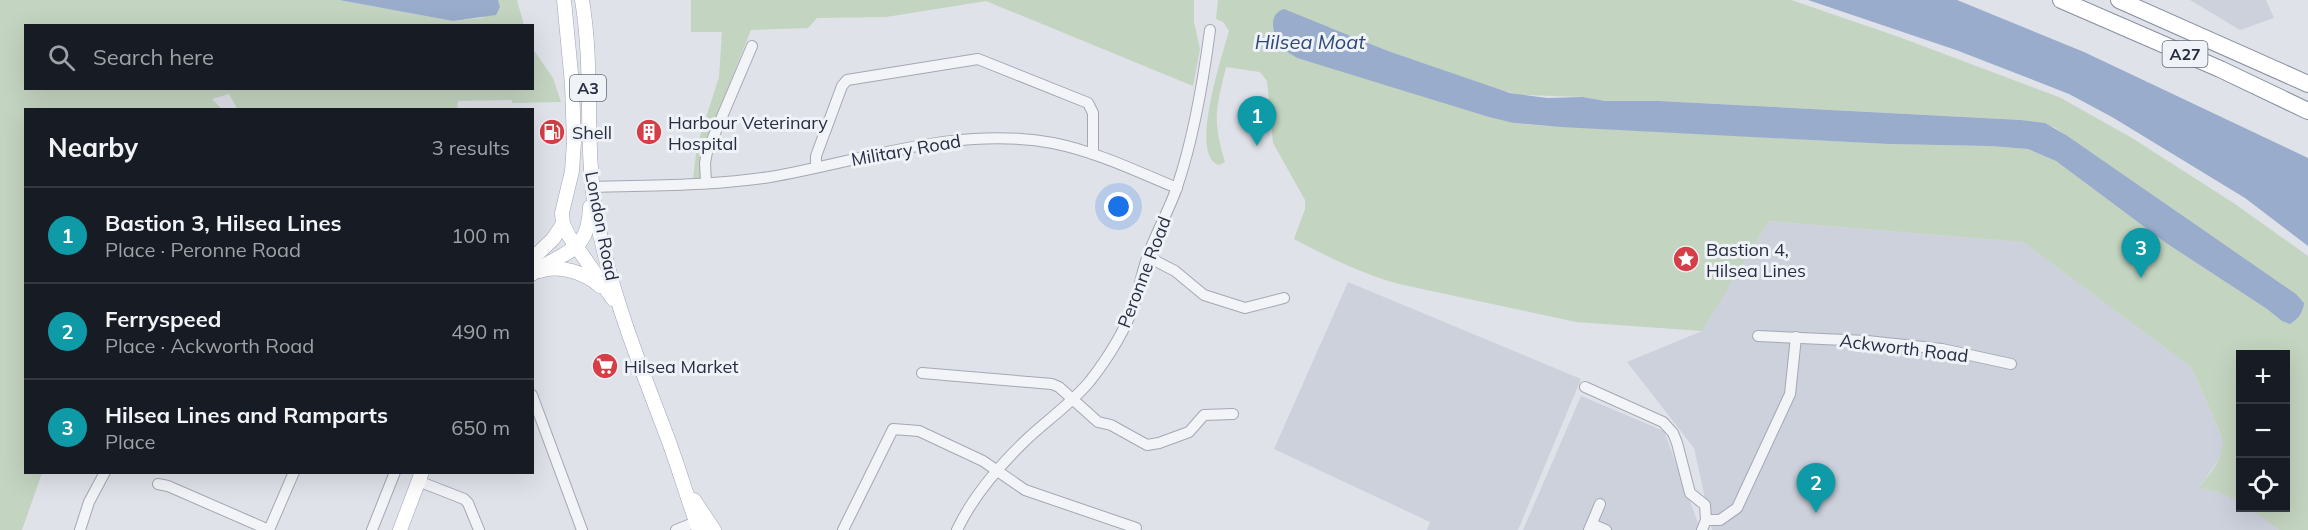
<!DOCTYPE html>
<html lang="en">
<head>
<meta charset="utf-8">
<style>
  body { margin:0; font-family:Mulish,sans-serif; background:#242831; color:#f1f3f6 }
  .controls { position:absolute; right:18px; bottom:18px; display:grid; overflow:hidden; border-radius:0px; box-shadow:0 6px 24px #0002 }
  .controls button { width:54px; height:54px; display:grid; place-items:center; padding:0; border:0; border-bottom:2px solid #363941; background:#171b24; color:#f1f3f6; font:30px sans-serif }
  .you { position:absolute; left:1119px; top:207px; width:21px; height:21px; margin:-15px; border:4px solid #fff; border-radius:50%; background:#1a73e8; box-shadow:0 0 0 9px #1a73e833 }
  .badge { display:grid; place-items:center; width:39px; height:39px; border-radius:50%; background:#8c9099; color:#fff; font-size:20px; font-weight:700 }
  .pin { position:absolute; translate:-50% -50px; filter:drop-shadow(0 2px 3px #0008) }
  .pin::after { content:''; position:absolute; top:32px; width:21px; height:18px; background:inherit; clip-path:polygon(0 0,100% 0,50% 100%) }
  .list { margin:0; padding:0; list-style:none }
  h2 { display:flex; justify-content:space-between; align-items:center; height:78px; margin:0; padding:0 24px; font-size:26px }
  h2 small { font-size:20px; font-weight:400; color:#9ea1a6 }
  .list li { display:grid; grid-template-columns:39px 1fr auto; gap:18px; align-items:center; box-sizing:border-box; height:96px; padding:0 24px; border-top:2px solid #363941 }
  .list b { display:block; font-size:22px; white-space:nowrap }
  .list p { margin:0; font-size:20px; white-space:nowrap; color:#9ea1a6 }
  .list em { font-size:20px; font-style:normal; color:#9ea1a6 }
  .icon { flex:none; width:33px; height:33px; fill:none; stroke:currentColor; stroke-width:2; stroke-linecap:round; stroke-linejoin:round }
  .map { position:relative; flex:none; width:2308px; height:530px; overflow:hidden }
  .search { position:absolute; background:#171b24; box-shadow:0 6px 24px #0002; left:24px; top:24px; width:510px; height:66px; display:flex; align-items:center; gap:15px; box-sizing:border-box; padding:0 21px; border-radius:0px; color:#9ea1a6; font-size:22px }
  .panel { position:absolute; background:#171b24; box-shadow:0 6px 24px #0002; left:24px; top:108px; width:510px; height:366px; border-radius:0px }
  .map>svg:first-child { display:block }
  .built { fill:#cdd1dc }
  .green { fill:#c3d4c0; fill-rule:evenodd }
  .water { fill:#99accb }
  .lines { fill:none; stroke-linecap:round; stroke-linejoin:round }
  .minor-casing { stroke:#a4a8b4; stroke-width:12 }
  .major-casing { stroke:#9ea5b6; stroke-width:15 }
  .highway-casing { stroke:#868ea1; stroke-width:18 }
  .minor { stroke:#f2f4f7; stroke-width:10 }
  .major { stroke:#fff; stroke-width:14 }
  .highway { stroke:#fff; stroke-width:16 }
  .labels { text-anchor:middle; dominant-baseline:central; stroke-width:6; stroke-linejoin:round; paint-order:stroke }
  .shield { fill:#eff2f7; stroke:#636978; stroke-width:1.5 }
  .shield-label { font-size:16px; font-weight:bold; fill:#272e42 }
  .poi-label { font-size:18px; fill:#272e42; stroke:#eff2f7; text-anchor:start }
  .street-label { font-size:18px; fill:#272e42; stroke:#eff2f7 }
  .water-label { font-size:20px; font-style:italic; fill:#2f4878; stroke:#eff2f7 }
</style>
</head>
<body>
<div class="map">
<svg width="2308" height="530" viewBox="0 0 2308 530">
  <rect width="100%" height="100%" fill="#dfe2e9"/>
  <!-- built -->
  <g class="built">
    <polygon points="2190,0 2266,0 2274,18 2240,30"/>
    <polygon points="1769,221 2023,242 2192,368 2222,437 2224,447 2219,459 2199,488 2218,492 2240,502 2240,508 2251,508 2279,530 1712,530 1694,448 1627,362 1702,331"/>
    <polygon points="1348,282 1581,379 1518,530 1427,530 1430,522 1274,449"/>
    <polygon points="1581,396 1664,431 1698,523 1696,530 1523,530"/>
  </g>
  <!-- green -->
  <g class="green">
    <polygon points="0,0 339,0 453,21 482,18 500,7 498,0 517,0 524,25 26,26 26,88 532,88 533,49 553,78 561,102 512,103 512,100 458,101 457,110 238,110 229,94 212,99 222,109 26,110 26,472 42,473 22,530 0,530"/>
    <polygon points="691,0 1194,0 1194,22 1200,49 1193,86 986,1 886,17 817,18 808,28 751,30 701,155 700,178 693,179 697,146 719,77 722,32 691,32"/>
    <path d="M1218 0H1791L1899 37 2061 98 2132 138 2235 204 2308 256V530H2279L2250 508H2286V354H2240V502L2218 492 2199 488C2210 473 2226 457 2222 437L2192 368 2023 242 1769 221 1702 331 1576 322 1399 284C1362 274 1328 257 1294 239L1305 209V200L1273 143 1267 81 1260 72 1226 67C1216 109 1212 119 1225 162L1219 165C1188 157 1223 53 1229 31L1223 22 1216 19ZM1329 27 1388 51 1497 89 1522 95 1583 97 1605 101H1659L2021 120 2054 127 2296 294 2303 309 2300 315 2282 321 2267 309 2166 243 2056 161 2028 149 1990 146 1888 144 1534 125 1514 123 1297 58 1283 48 1273 29Z"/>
  </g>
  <!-- water -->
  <g class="water">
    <polygon points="339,0 498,0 500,7 496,15 453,21"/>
    <polygon points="1808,0 1957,0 2084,52 2308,158 2308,246 2245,198 2112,117 2069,94 1956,50"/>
    <path d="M1284 9 1388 51 1510 93 1547 98 1583 97 1605 101H1659L2021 120 2045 123 2066 135 2296 294 2304 303C2303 313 2298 319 2290 324L2282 321 2267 309 2166 243 2056 161 2028 149 1990 146 1888 144 1561 127 1514 123 1489 117 1297 58C1293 55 1288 53 1285 50 1274 40 1265 15 1284 9Z"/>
  </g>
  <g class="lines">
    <!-- minor casing -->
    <g class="minor-casing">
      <g id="minor">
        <polyline points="816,167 816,156 842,86 847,80 978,59 1088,103 1093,113 1093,154"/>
        <polyline points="706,182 705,163 707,152 752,46"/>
        <path d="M592 187C651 185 712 186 770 177 863 161 957 125 1053 143 1097 152 1136 171 1177 188"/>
        <polyline points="1148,257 1175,271 1204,295 1245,308 1284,298"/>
        <polyline points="1758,336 1867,341 1942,349 2011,364"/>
        <polyline points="922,373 1052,384 1059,387 1098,422 1111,425 1147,445 1159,443 1189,432 1204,415 1233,414"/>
        <polyline points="1585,387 1663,422 1673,433 1677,443 1690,493 1705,505 1706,520 1702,530"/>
        <polyline points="532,395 582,530"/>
        <polyline points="418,481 464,499 468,503 479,530"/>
        <polyline points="158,484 168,486 269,530"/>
        <polyline points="1706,520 1720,520 1737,508 1790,394 1796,337"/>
        <polyline points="1592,524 1606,530"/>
        <polyline points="80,530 89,502 105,472"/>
        <polyline points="269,530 294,472"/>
        <polyline points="372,530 395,472"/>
        <polyline points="676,530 696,522"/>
        <polyline points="843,530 893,429 919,431 983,461 1025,490 1136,528"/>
        <path d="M957 530C973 496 999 466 1026 440 1047 420 1071 404 1090 381 1108 358 1125 331 1135 302 1139 288 1142 273 1147 258 1155 234 1169 211 1177 187 1194 137 1203 83 1210 30"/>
        <polyline points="1589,530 1600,504"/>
      </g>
    </g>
    <!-- major casing -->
    <g class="major-casing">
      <g id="major">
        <polyline points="564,0 572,84 574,142 572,171 562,213 563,224 569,236 613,299"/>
        <path d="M582 0C594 71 584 143 596 214 610 292 640 365 668 439 679 469 688 500 699 530"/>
        <polyline points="532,259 553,239 563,224"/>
        <path d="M540 271C559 264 586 273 600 286"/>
        <path d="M532 274C564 249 588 256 590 207"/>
        <polyline points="694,500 714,530"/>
        <polyline points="400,530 422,472"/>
      </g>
    </g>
    <!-- highway casing -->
    <g class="highway-casing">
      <g id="highway">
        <polyline points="2061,0 2220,69 2308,111"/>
        <polyline points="2119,0 2308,84"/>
      </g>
    </g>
    <!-- minor -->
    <use href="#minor" class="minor"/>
    <!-- major -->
    <use href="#major" class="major"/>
    <!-- highway -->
    <use href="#highway" class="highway"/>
  </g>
  <!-- icons -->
  <defs>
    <g id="fuel-disc" transform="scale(1.35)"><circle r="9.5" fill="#d53e46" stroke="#eff2f7"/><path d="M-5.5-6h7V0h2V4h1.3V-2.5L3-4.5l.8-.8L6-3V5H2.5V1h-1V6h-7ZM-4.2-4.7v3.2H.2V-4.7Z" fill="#fff"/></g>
    <g id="building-disc" transform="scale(1.35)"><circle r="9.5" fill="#d53e46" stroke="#eff2f7"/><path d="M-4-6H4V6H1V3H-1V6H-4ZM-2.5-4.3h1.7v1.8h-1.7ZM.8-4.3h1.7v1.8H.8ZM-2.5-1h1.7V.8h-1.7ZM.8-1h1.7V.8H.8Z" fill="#fff"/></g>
    <g id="sight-disc" transform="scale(1.35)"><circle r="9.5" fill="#d53e46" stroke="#eff2f7"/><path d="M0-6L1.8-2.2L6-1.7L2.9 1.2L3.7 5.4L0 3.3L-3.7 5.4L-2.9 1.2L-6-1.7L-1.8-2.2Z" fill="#fff"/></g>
    <g id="supermarket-disc" transform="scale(1.35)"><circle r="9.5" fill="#d53e46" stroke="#eff2f7"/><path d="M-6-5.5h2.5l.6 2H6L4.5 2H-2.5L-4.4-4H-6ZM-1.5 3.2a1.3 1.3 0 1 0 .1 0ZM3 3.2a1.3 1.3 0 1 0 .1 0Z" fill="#fff"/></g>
  </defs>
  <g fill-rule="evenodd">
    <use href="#fuel-disc" x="552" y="132"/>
    <use href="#building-disc" x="649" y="132"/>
    <use href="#sight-disc" x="1686" y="259"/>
    <use href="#supermarket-disc" x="605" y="366"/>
  </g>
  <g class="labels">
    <!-- shield labels -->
    <g class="shield">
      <rect x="2162.5" y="41" width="45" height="26" rx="4.5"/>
      <rect x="570" y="75" width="36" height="26" rx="4.5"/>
    </g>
    <g class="shield-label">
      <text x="2185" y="54">A27</text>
      <text x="588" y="88">A3</text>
    </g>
    <!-- poi labels -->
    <g class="poi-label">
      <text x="668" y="122">Harbour Veterinary<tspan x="668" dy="21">Hospital</tspan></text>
      <text x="572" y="132">Shell</text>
      <text x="1706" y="249">Bastion 4,<tspan x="1706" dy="21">Hilsea Lines</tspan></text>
      <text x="624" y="366">Hilsea Market</text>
    </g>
    <!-- street labels -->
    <g class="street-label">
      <text transform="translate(906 150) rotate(-10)">Military Road</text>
      <text transform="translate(602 226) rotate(79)">London Road</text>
      <text transform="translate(1144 272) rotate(-69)">Peronne Road</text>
      <text transform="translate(1904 348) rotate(7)">Ackworth Road</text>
    </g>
    <!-- water labels -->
    <g class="water-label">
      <text x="1310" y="41">Hilsea Moat</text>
    </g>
  </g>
</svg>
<div class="controls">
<button>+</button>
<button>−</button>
<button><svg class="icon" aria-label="locate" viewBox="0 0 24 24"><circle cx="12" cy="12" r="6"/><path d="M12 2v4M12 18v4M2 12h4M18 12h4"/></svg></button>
</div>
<div class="you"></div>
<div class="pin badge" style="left:1257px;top:146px;background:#0f9aa8">1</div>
<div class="pin badge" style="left:1816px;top:513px;background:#0f9aa8">2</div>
<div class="pin badge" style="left:2141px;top:278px;background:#0f9aa8">3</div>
<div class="search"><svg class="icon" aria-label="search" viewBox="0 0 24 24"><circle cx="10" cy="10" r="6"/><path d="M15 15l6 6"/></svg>Search here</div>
<section class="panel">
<h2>Nearby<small>3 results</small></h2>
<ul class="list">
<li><span class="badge" style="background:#0f9aa8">1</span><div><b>Bastion 3, Hilsea Lines</b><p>Place · Peronne Road</p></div><em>100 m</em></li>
<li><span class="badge" style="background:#0f9aa8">2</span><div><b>Ferryspeed</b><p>Place · Ackworth Road</p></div><em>490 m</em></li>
<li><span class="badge" style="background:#0f9aa8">3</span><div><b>Hilsea Lines and Ramparts</b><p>Place</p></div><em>650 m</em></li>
</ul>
</section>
</div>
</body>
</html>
